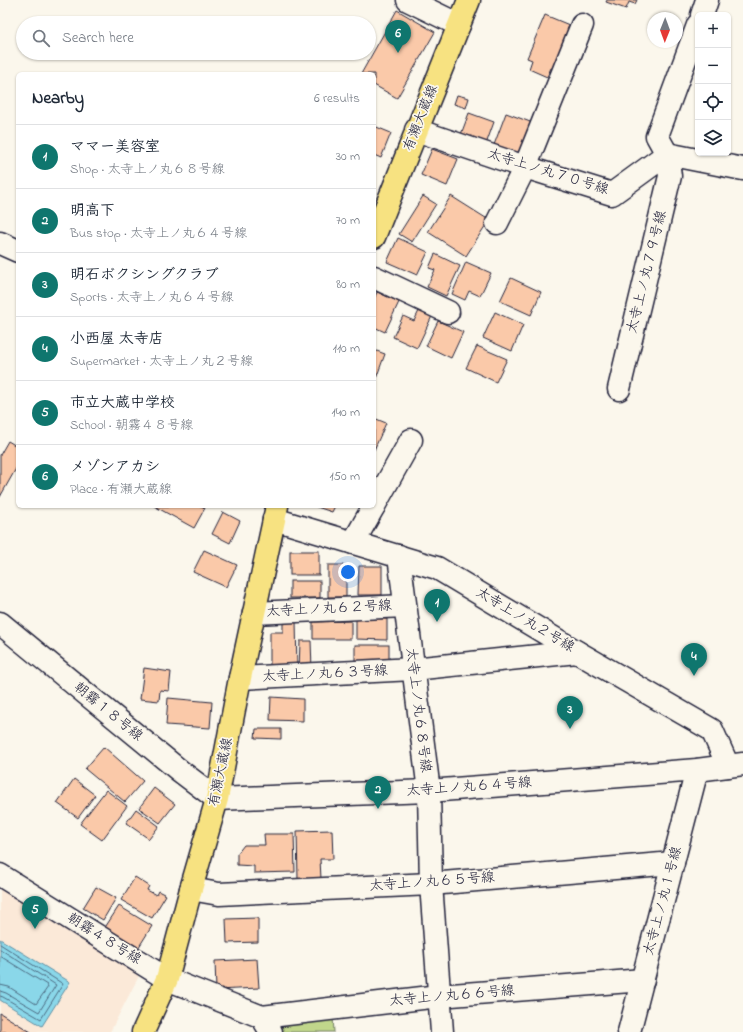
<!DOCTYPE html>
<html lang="en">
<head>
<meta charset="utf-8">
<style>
  body { margin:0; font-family:"Indie Flower","Klee One",sans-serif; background:#f6f6f7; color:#1f2937 }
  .controls { position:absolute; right:12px; top:12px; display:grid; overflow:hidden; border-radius:6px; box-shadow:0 1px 3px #0004 }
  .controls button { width:36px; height:36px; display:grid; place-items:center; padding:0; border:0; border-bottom:1px solid #e0e1e3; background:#fff; color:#1f2937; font:20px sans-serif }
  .compass { position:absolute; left:647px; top:12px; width:36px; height:36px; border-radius:50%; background:#fff; box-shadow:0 1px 3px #0004; rotate:181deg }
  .you { position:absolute; left:348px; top:572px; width:14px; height:14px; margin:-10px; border:3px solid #fff; border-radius:50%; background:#1a73e8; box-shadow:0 0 0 6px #1a73e833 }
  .badge { display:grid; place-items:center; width:26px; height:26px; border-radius:50%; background:#0f766e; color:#fff; font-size:13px; font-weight:700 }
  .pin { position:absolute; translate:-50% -33px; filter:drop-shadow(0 1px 2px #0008) }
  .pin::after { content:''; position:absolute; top:21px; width:14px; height:12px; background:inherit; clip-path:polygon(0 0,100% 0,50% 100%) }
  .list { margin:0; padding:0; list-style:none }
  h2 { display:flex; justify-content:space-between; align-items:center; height:52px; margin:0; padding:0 16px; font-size:17px }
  h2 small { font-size:13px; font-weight:400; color:#747a83 }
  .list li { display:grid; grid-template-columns:26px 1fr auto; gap:12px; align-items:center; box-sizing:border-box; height:64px; padding:0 16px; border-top:1px solid #e0e1e3 }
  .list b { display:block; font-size:15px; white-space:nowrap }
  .list p { margin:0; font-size:13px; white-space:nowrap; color:#747a83 }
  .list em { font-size:13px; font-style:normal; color:#747a83 }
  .icon { flex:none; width:22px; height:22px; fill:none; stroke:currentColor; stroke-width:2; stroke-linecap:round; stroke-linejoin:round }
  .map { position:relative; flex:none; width:743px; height:1032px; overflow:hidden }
  .search { position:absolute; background:#fff; box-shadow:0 1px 3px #0004; left:16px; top:16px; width:360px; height:44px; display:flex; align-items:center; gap:10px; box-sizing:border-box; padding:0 14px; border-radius:22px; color:#747a83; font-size:15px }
  .panel { position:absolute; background:#fff; box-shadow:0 1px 3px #0004; left:16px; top:72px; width:360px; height:436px; border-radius:6px }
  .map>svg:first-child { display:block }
  .built { fill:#fbe9d8 }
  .green { fill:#c0d68b; stroke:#717c63 }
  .water { fill:#8ad7e9; stroke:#608fa3 }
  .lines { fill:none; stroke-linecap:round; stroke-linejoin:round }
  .shore { stroke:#4c6a81; stroke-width:1 }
  .building { fill:#fac9a9; stroke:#22223b }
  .minor-casing { stroke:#22223b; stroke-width:25 }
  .major-casing { stroke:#22223b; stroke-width:25 }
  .minor { stroke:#fbf7ec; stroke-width:22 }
  .major { stroke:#f7e281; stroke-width:22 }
  .labels { text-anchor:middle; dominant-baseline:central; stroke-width:3.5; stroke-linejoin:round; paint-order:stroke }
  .street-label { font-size:14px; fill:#22223b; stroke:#fbf7ec }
</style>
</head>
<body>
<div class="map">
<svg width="743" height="1032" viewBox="0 0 743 1032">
  <rect width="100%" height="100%" fill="#fbf7ec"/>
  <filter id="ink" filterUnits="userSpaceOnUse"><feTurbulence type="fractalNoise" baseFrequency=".025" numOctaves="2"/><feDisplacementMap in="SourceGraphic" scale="8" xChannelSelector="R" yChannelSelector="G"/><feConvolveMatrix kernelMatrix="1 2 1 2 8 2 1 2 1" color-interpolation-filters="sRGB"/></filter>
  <g filter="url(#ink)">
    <!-- built -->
    <polygon class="built" points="0,886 141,972 110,1032 0,1032"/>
    <!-- green -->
    <polygon class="green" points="333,1017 334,1032 283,1032 281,1027 289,1021"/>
    <!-- water -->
    <polygon class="water" points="0,939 70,982 42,1026 0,1000"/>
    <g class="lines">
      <!-- shore -->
      <g class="shore">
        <polyline points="0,944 63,984 41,1019 3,997 0,996"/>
        <polyline points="0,949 56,985 39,1012 6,993 0,991"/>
        <polyline points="0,956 47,985 48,987 36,1004 9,987 0,985"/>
      </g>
    </g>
    <!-- building -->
    <g class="building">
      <polygon points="607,0 637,0 635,4 629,2 626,9 606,2"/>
      <polygon points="397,10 435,32 397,98 374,85 374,74 361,74"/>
      <polygon points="545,15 574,27 556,70 551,68 547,77 529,69 532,60 527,58"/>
      <polygon points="457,95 469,98 466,108 454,104"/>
      <polygon points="469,113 494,122 485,147 460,137"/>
      <polygon points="506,113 533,123 521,155 494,145"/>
      <polygon points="374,126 391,133 381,158 374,155"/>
      <polygon points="432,149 458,159 447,186 421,175"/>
      <polygon points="423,196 436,204 412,242 399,234"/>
      <polygon points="451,196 489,220 466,256 428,232"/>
      <polygon points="398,238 428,252 417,275 387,262"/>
      <polygon points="435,254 460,266 446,296 427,287 435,270 429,268"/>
      <polygon points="466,262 491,273 480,296 469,291 465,300 452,294"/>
      <polygon points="511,278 541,292 531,315 500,301"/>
      <polygon points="377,292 399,302 385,332 374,327 374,299"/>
      <polygon points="420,309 433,314 417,348 393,337 403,316 414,321"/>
      <polygon points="495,312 523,325 512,351 483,338"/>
      <polygon points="438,321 463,332 451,358 426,346"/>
      <polygon points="477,346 507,359 496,382 466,368"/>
      <polygon points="374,350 385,354 374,384"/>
      <polygon points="374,418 386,423 374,450"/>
      <polygon points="8,441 18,447 18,465 0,497 0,455"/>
      <polygon points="154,506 201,506 205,508 194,528"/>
      <polygon points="314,506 335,506 332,512"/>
      <polygon points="223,512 240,521 230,543 212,534"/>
      <polygon points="204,550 237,565 226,587 193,572"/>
      <rect x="290" y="551" width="29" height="24"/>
      <rect x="328" y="565" width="18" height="32"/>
      <polygon points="359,566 382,566 382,595 358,595"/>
      <rect x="290" y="581" width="30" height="17"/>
      <polygon points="356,618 387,619 387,640 356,639"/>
      <polygon points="296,620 297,670 270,670 270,632 283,632 283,621"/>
      <polygon points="351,621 351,639 313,639 313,622"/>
      <polygon points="300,641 311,641 312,669 299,670"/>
      <rect x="355" y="645" width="34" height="19"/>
      <polygon points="144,668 171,672 169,691 160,690 159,701 140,699"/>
      <polygon points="271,697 303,699 303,721 270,720"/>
      <polygon points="168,698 212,702 210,728 166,725"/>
      <polygon points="256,729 281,729 281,739 255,738"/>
      <polygon points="104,747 143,781 125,802 85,769"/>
      <polygon points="74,779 95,795 78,818 57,803"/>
      <polygon points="154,788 175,804 160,823 139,808"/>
      <polygon points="106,790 127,806 102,840 80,824"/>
      <polygon points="136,809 159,826 149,839 126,823"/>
      <polygon points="332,830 333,859 320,859 321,879 298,880 297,831"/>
      <polygon points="264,834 294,834 295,872 254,873 254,866 237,865 237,854 244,845 265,845"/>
      <polygon points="135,877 149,886 147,890 156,895 158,891 166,895 152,918 121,900"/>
      <polygon points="96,887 116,898 103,920 83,908"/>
      <polygon points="119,906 152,926 137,950 104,929"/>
      <polygon points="258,918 258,942 227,943 226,919"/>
      <polygon points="257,959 259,988 216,990 215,961"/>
      <polygon points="0,1013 31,1032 0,1032"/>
    </g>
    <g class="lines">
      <!-- minor casing -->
      <g class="minor-casing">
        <g id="minor">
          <polyline points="408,0 459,25"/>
          <polyline points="702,15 707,0"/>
          <polyline points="416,130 525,167 612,194 667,154 743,169"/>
          <polyline points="497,223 525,167 582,25"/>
          <polyline points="0,243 18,251"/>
          <polyline points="374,277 448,312"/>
          <polyline points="619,389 670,176 667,154 657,136 698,25"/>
          <polyline points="374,506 411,440"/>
          <polyline points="274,519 437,568 577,652 712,730 728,766"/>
          <polyline points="353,543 374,506"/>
          <polyline points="399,556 429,791 431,884 442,1032"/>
          <polyline points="254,613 405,606"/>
          <polyline points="0,623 180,771 217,799 429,791 697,770 743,764"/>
          <polyline points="240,678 413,669 577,652"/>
          <polyline points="0,875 167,979 262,1017 271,1032"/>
          <polyline points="191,889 219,894 431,884 673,863"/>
          <polyline points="262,1017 439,996 643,980"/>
          <polyline points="629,1032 697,770"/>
        </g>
      </g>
      <!-- major casing -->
      <g class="major-casing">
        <g id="major">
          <polyline points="374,237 469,0"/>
          <polyline points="143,1032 167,979 191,889 217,799 240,678 277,506"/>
        </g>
      </g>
      <!-- minor -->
      <use href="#minor" class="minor"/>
      <!-- major -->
      <use href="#major" class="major"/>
    </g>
  </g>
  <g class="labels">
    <!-- street labels -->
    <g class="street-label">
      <text transform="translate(421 118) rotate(-68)">有瀬大蔵線</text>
      <text transform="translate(548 172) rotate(17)">太寺上ノ丸７０号線</text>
      <text transform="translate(647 272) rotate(-76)">太寺上ノ丸７９号線</text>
      <text transform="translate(329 609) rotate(-3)">太寺上ノ丸６２号線</text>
      <text transform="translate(525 620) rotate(31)">太寺上ノ丸２号線</text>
      <text transform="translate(325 674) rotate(-3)">太寺上ノ丸６３号線</text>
      <text transform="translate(418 710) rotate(83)">太寺上ノ丸６８号線</text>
      <text transform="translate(108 712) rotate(39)">朝霧１８号線</text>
      <text transform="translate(221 772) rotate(-78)">有瀬大蔵線</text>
      <text transform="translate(469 787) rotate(-4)">太寺上ノ丸６４号線</text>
      <text transform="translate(432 882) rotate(-4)">太寺上ノ丸６５号線</text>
      <text transform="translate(663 901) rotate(-75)">太寺上ノ丸１号線</text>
      <text transform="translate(104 939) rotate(32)">朝霧４８号線</text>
      <text transform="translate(452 996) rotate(-5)">太寺上ノ丸６６号線</text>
    </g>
  </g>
</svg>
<div class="controls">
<button>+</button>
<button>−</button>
<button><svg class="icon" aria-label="locate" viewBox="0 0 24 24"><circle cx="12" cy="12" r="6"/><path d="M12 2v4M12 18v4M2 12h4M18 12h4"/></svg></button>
<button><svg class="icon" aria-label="layers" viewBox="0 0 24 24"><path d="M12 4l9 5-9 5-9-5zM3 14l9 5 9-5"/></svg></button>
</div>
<svg class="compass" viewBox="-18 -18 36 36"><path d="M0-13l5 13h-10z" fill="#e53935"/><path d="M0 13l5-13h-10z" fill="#747a83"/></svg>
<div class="you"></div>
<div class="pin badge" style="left:437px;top:622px">1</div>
<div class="pin badge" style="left:378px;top:809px">2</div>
<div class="pin badge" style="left:570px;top:729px">3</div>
<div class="pin badge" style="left:694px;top:676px">4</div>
<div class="pin badge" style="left:35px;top:929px">5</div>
<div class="pin badge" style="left:398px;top:53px">6</div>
<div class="search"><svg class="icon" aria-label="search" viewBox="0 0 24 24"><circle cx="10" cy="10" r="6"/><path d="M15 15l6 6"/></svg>Search here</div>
<section class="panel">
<h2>Nearby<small>6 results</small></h2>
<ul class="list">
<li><span class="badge">1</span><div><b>ママー美容室</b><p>Shop · 太寺上ノ丸６８号線</p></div><em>30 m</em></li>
<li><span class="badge">2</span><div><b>明高下</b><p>Bus stop · 太寺上ノ丸６４号線</p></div><em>70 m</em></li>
<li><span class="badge">3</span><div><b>明石ボクシングクラブ</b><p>Sports · 太寺上ノ丸６４号線</p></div><em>80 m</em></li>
<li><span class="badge">4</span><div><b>小西屋 太寺店</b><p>Supermarket · 太寺上ノ丸２号線</p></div><em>110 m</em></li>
<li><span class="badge">5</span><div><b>市立大蔵中学校</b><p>School · 朝霧４８号線</p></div><em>140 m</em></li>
<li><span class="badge">6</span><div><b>メゾンアカシ</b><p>Place · 有瀬大蔵線</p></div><em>150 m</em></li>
</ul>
</section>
</div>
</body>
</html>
